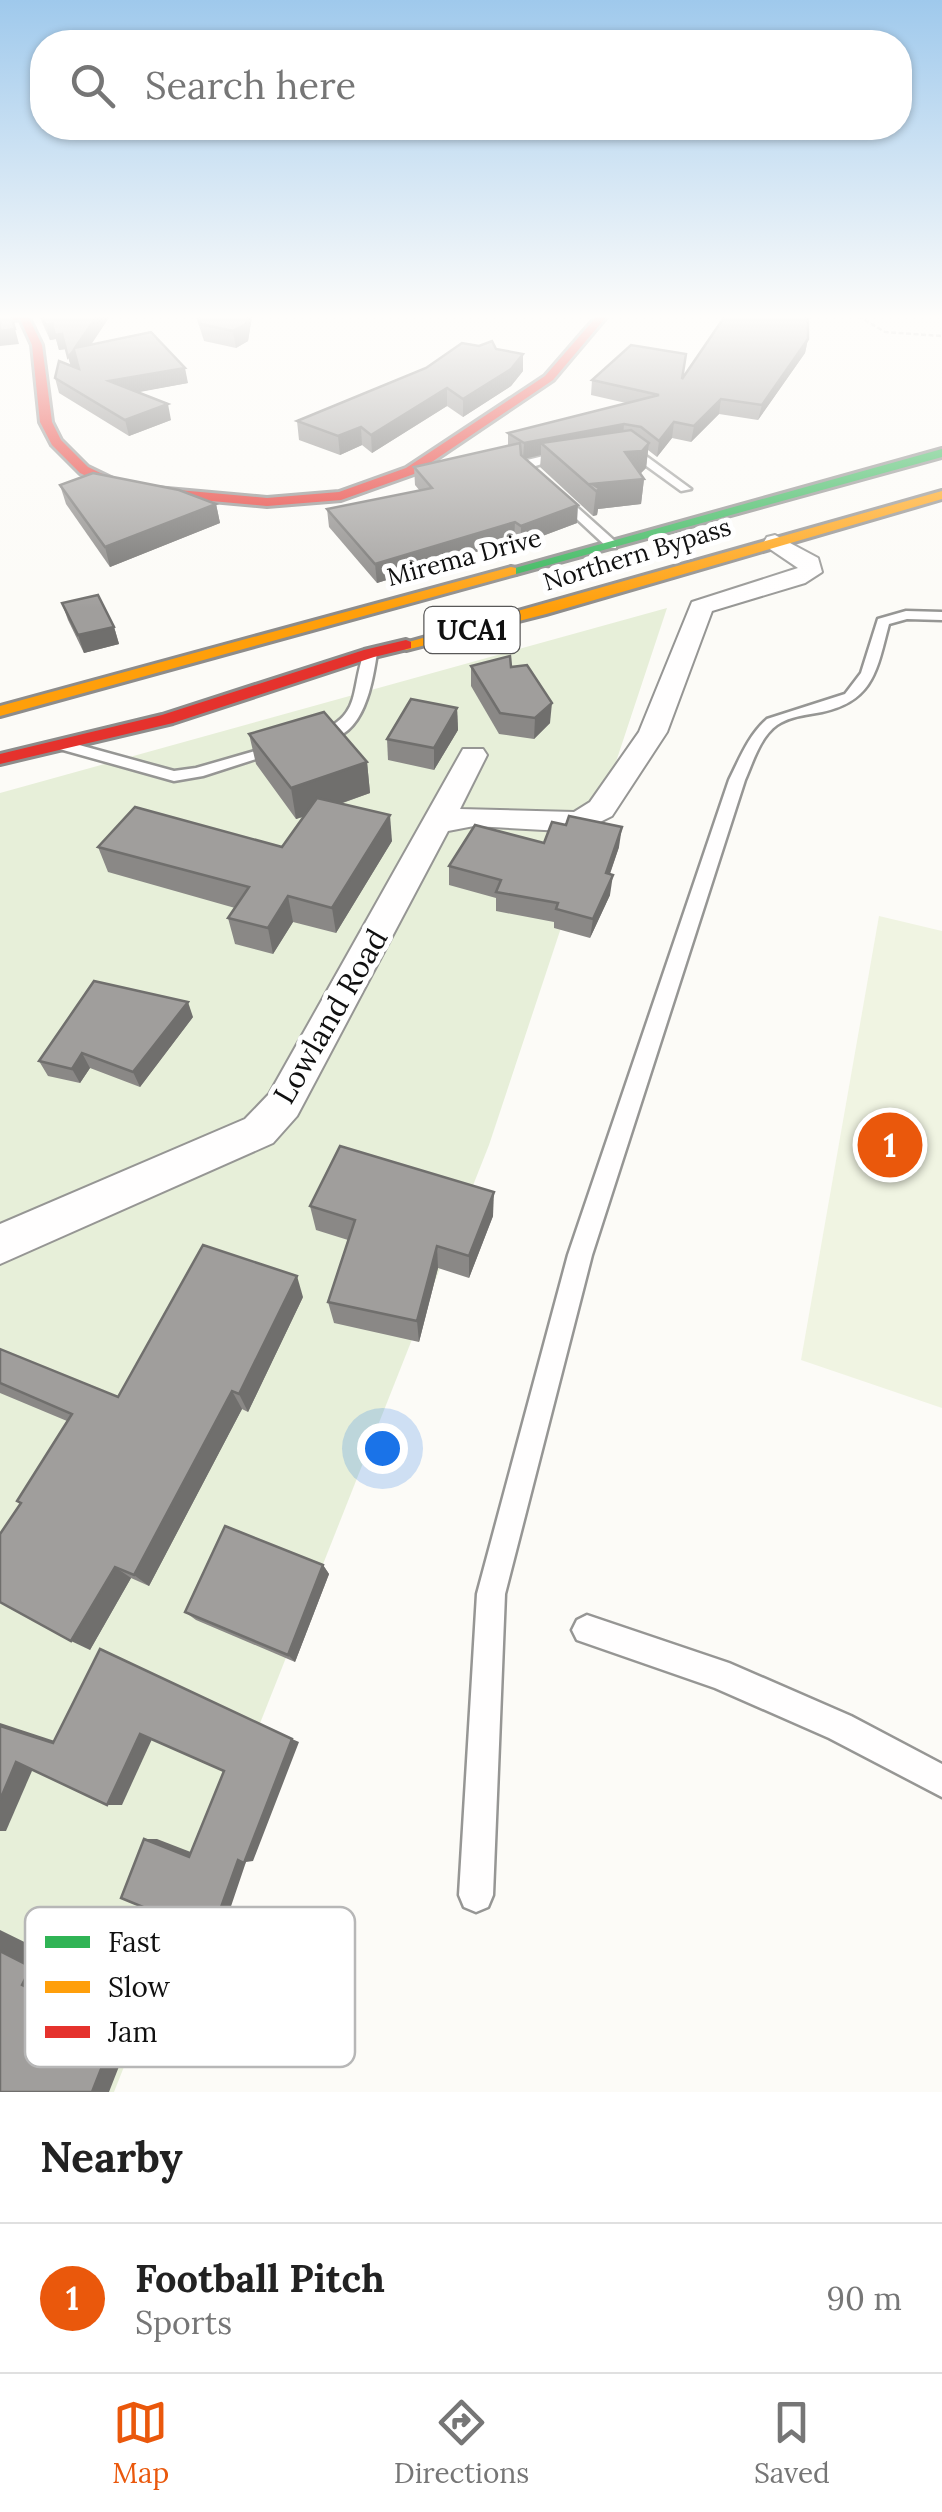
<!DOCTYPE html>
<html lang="en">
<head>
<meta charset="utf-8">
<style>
  body { margin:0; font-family:Lora,serif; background:#f2f2f2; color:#222 }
  .you { position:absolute; left:382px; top:1448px; width:35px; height:35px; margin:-25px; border:8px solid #fff; border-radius:50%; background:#1a73e8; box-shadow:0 0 0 15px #1a73e833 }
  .badge { display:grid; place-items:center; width:65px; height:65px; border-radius:50%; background:#ea580c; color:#fff; font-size:32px; font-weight:700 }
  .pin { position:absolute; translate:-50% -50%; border:5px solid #fff; box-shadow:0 2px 10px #0006 }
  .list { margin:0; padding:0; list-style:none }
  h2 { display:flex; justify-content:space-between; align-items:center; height:130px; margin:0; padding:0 40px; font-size:42px }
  h2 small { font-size:32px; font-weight:400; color:#767676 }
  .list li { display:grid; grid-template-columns:65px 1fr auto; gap:30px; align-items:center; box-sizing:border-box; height:150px; padding:0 40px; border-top:2px solid #e0e0e0 }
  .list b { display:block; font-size:38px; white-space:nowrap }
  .list p { margin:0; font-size:32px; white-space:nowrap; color:#767676 }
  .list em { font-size:32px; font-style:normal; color:#767676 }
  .icon { flex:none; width:55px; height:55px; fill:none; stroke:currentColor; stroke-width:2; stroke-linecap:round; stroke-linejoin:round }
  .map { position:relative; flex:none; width:942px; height:2092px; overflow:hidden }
  .search { position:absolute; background:#fff; box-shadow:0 2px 8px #0004; left:30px; right:30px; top:30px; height:110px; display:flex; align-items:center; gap:25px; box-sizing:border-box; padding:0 35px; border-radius:40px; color:#767676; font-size:38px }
  .sheet { height:280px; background:#fff }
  nav { display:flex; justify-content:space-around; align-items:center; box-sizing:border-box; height:140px; border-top:2px solid #e0e0e0; background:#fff; font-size:28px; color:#767676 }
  nav a { display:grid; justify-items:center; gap:5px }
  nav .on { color:#ea580c }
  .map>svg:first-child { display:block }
  .green { fill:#e7efd9 }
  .pitch { fill:#f0f4e2 }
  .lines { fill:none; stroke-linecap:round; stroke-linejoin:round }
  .lane-casing { stroke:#969694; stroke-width:5 }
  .street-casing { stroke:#969694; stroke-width:4 }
  .fast-casing { stroke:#8d8c8b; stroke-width:6 }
  .slow-casing { stroke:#8d8c8b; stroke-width:6 }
  .jam-casing { stroke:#8d8c8b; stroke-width:6 }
  .path { stroke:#b9b9b8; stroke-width:2.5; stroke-dasharray:5 2.5; stroke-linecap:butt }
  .lane { fill:#fffefe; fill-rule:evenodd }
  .street { fill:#fffefe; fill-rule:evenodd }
  .fast { fill:#30b455; fill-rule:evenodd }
  .slow { fill:#ff9f0a; fill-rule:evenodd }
  .jam { fill:#e5322d; fill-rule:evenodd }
  .wall { fill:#8a8886 }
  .shaded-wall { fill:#706f6d }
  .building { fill:#a09e9c; stroke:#706f6d; stroke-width:2.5 }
  .labels { text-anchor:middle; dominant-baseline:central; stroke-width:10; stroke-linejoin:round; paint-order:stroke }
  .far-street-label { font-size:25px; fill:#101010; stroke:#fff }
  .shield { fill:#fff; stroke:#585858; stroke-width:2.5 }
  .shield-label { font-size:28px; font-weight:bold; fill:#101010 }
  .street-label { font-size:30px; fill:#101010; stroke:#fff }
  .key { fill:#fff; stroke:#b7b7b7; stroke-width:2.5 }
  .key-label { font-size:28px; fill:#101010 }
</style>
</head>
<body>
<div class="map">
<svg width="942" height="2092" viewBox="0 0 942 2092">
  <rect width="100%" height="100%" fill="#fcfbf7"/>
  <!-- green -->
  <polygon class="green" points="667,608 489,1145 114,2092 0,2092 0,793"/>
  <!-- pitch -->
  <polygon class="pitch" points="879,916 942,931 942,1408 801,1360"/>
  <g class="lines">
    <!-- lane casing -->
    <g class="lane-casing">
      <g id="lane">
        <polygon points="623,445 631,445 691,489 681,491 623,449"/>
        <polygon points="564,451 569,454 568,456 532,467 616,542 616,548 608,548 522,468 523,461"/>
        <path d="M906 611 942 612V620L907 619 889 624C877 669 874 701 822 712 807 715 790 716 777 725 760 737 753 762 745 780L592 1255 505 1594 493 1895 488 1907 476 1912 464 1907 459 1895 477 1594 568 1255 729 780C740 758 748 736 767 719L845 694 861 673 878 619Z"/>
        <path d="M365 650 377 653C371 691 362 745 312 741V735C364 716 349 693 365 650Z"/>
        <polygon points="61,740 174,771 196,768 279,744 287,749 203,776 174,781 56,748 53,745"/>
        <polygon points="587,1615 729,1663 851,1716 942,1764 942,1797 829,1738 715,1688 577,1640 572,1630 577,1620"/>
      </g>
    </g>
    <!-- street casing -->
    <g class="street-casing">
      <polygon id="street" points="775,535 818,558 822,572 805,583 712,611 667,732 612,816 580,832 474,826 448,831 297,1116 273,1143 0,1264 0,1224 245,1119 269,1094 463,749 483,749 487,755 460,809 574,812 590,802 639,732 692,602 798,568 767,547 764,542 767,537"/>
    </g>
    <!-- fast casing -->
    <g class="fast-casing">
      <polygon id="fast" points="942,449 942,457 516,574 504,571"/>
    </g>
    <!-- slow casing -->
    <g class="slow-casing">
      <g id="slow">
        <polygon points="942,491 942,499 546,614 406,650 398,645"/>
        <polygon points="511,567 516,568 516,574 0,716 0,706"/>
      </g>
    </g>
    <!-- jam casing -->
    <g class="jam-casing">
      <g id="jam">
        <polygon points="0,316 28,316 42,345 52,422 61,440 88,467 117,481 145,487 267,498 339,492 406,468 545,376 597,316 607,316 553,380 414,474 341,500 267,506 145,495 109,487 80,473 52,445 40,422 32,345 20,319 0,322"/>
        <polygon points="406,640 411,642 411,648 374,657 173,723 0,764 0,754 162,715 364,650"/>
      </g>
    </g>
    <!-- path -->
    <polyline class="path" points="858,316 885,332 942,336"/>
    <!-- lane -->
    <use href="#lane" class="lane"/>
    <!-- street -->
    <use href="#street" class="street"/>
    <!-- fast -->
    <use href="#fast" class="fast"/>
    <!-- slow -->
    <use href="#slow" class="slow"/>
    <!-- jam -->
    <use href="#jam" class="jam"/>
  </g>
  <!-- wall -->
  <g class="wall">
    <polygon points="39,316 110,316 91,344 188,383 137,392 171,420 129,436 59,393 55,378 71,366 66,349 59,350 56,339 50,340"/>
    <polygon points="196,316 252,316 248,341 236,348 204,341"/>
    <polygon points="808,339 805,353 758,420 719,414 691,442 672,438 657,457 648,450 646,468 640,474 644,479 641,504 598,509 597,515 593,516 540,467 541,455 525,459 577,523 521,544 514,540 377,583 329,527 327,509 420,491 415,485 414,467 508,446 508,433 626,403 591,395 592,380 682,379"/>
    <polygon points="496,349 523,354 523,371 511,386 463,417 447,406 372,453 362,445 340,455 299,440 297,421"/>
    <polygon points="60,485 216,504 220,523 110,567 66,504"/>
    <polygon points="62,603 114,627 119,644 84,653 68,620"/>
    <polygon points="471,666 550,723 534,739 499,734 471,686"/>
    <polygon points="457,708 458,730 434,770 388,760 387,739"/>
    <polygon points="249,734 367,762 370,793 340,804 392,841 336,933 293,922 273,954 235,944 228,918 235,908 108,872 98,847 282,847 303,817 296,819 256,764"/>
    <polygon points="544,843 619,847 610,874 610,895 590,938 554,928 554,922 496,911 496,898 449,885 449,866"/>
    <polygon points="193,1017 140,1087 90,1068 80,1083 48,1076 39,1061"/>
    <polygon points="310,1206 493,1216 469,1278 438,1268 419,1342 334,1323 328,1302 348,1240 316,1230"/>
    <polygon points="303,1297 248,1412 242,1409 149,1586 131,1578 90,1650 21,1503 67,1421 0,1393 0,1349 118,1397"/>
    <polygon points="323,1565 329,1574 295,1662 196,1620 185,1612"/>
  </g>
  <!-- shaded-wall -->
  <g class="shaded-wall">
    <polygon points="97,316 110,316 79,363 75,348"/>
    <polygon points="247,316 252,316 248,341 236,348 233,331"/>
    <polygon points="52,324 62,334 66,349 59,350 56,339 50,340 46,325"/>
    <polygon points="15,329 19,344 0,346 0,331"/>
    <polygon points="808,339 805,353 758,420 762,405"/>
    <polygon points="74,350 78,365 73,373 68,357"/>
    <polygon points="523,354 523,371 511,386 463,417 463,399"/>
    <polygon points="185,368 188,383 113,397 109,381"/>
    <polygon points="447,388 447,406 372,453 371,435"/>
    <polygon points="721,399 719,414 691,442 694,426"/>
    <polygon points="168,404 171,420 129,436 125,420"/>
    <polygon points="674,422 672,438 657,457 659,441"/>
    <polygon points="624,424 623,439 541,443 541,455 523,459 524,443"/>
    <polygon points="361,427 362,445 340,455 338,436"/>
    <polygon points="649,443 646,468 639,475 625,452"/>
    <polygon points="644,479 641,504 598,509 597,515 593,516 596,491 592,484"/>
    <polygon points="216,504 220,523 110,567 105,547"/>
    <polygon points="578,505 577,523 521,544 521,526"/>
    <polygon points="515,522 514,540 377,583 375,564"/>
    <polygon points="114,627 119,644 84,653 78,635"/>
    <polygon points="552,703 550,723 534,739 535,718"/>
    <polygon points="457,708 458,730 434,770 434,748"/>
    <polygon points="367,762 370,793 296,819 291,788"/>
    <polygon points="390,815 392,841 336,933 332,908"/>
    <polygon points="622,827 619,847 603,893 606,873"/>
    <polygon points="613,875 610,895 590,938 593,919"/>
    <polygon points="288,896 293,922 273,954 268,928"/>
    <polygon points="188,1002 193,1017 140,1087 133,1072"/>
    <polygon points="82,1053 90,1068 80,1083 72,1069"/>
    <polygon points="494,1192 493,1216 469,1278 469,1256"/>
    <polygon points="437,1246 438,1268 419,1342 417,1321"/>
    <polygon points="297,1276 303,1297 248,1412 239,1394"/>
    <polygon points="232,1391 242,1409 149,1586 134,1575"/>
    <polygon points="323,1565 329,1574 295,1662 288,1655"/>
    <polygon points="115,1567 131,1578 90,1650 71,1641"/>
    <polygon points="0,1723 70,1746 53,1743 0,1726"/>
    <polygon points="140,1734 153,1737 122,1805 107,1805"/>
    <polygon points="292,1739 299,1742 253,1861 246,1862 223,1930 211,1935 238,1860"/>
    <polygon points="16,1762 35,1764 6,1831 0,1831 0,1800"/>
    <polygon points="144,1839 157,1839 201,1856 189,1857"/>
    <polygon points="0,1930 57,1958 49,1976 138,2018 109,2092 92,2092 0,1951"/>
  </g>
  <!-- building -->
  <g class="building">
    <polygon points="0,316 11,316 15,329 0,331"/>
    <polygon points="42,316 97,316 75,348 151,332 185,368 109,381 168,404 125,420 55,378 59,361 79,369 74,350 68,357 62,334 55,335 52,324 46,325"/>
    <polygon points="198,316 247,316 246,324 233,331 200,324"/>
    <polygon points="725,316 801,316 808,318 808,339 762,405 721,399 694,426 674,422 659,441 641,427 624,424 524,443 508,433 659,395 592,380 631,345 686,354 682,379"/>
    <polygon points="492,341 496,349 523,354 511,369 463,399 447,388 371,435 361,427 338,436 297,421 426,368 462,343 479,346"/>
    <polygon points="631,430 649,443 642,451 625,452 644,479 592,484 600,489 596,491 541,443"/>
    <polygon points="520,443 521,455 578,505 521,526 515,522 375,564 327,509 432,488 414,467"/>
    <polygon points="93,473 179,490 216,504 105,547 60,485"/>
    <polygon points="98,595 114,627 78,635 62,603"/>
    <polygon points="510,656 511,667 527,665 552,703 535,718 500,713 471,666"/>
    <polygon points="411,699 457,708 434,748 387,739"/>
    <polygon points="324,712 367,762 291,788 249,734"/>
    <polygon points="317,798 390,815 332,908 288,896 268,928 228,918 249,887 98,847 135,807 282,847"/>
    <polygon points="569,816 622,827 606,873 613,875 593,919 556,909 558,903 496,892 501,880 449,866 475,825 544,843 552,822 566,825"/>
    <polygon points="94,981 188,1002 133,1072 82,1053 72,1069 39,1061"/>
    <polygon points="340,1146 494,1192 469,1256 437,1246 417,1321 328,1302 355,1220 310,1206"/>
    <polygon points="203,1245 297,1276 239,1394 232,1391 134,1575 115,1567 71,1641 0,1602 0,1534 21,1503 17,1501 72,1414 0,1383 0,1349 118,1397"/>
    <polygon points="225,1526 323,1565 288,1655 185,1612"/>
    <polygon points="100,1649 292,1739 244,1863 238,1860 211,1935 121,1898 144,1839 189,1857 224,1771 140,1734 107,1805 16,1762 0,1800 0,1726 53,1743"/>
    <polygon points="0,1951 31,1967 22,1985 116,2031 92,2092 0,2092"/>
  </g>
  <!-- sky -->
  <linearGradient id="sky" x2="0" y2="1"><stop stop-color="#9fc9ec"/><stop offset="0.52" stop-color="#fefdfb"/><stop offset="1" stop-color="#fefdfb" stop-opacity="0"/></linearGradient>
  <rect width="942" height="609" fill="url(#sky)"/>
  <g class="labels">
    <!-- far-street labels -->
    <g class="far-street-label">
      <text transform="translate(637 554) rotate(-17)">Northern Bypass</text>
      <text transform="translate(464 557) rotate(-15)">Mirema Drive</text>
    </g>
    <!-- shield labels -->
    <rect class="shield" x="424.5" y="607" width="95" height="46" rx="8"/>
    <g class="shield-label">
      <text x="472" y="630">UCA1</text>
    </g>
    <!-- street labels -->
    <g class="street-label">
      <text transform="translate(330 1016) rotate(-60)">Lowland Road</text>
    </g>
  </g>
  <!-- legend -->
  <rect x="25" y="1907" width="330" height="160" rx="15" class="key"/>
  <rect x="45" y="1936" width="45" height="12" fill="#30b455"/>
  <rect x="45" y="1981" width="45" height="12" fill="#ff9f0a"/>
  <rect x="45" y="2026" width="45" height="12" fill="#e5322d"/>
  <g class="key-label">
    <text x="108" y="1952">Fast</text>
    <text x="108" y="1997">Slow</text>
    <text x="108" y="2042">Jam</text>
  </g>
</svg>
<div class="you"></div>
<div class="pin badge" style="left:890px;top:1145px">1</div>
<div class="search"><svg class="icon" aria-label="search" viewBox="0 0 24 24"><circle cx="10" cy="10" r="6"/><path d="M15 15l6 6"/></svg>Search here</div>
</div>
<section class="sheet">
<h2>Nearby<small></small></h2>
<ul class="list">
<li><span class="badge">1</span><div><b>Football Pitch</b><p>Sports</p></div><em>90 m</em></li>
</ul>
</section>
<nav>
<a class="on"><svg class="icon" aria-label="map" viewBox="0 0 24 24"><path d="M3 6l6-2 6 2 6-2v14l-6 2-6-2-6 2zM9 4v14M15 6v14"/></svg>Map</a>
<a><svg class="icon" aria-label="directions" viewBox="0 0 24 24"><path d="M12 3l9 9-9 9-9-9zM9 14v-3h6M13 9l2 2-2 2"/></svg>Directions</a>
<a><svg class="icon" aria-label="saved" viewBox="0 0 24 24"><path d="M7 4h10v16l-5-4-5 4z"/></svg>Saved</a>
</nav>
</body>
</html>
